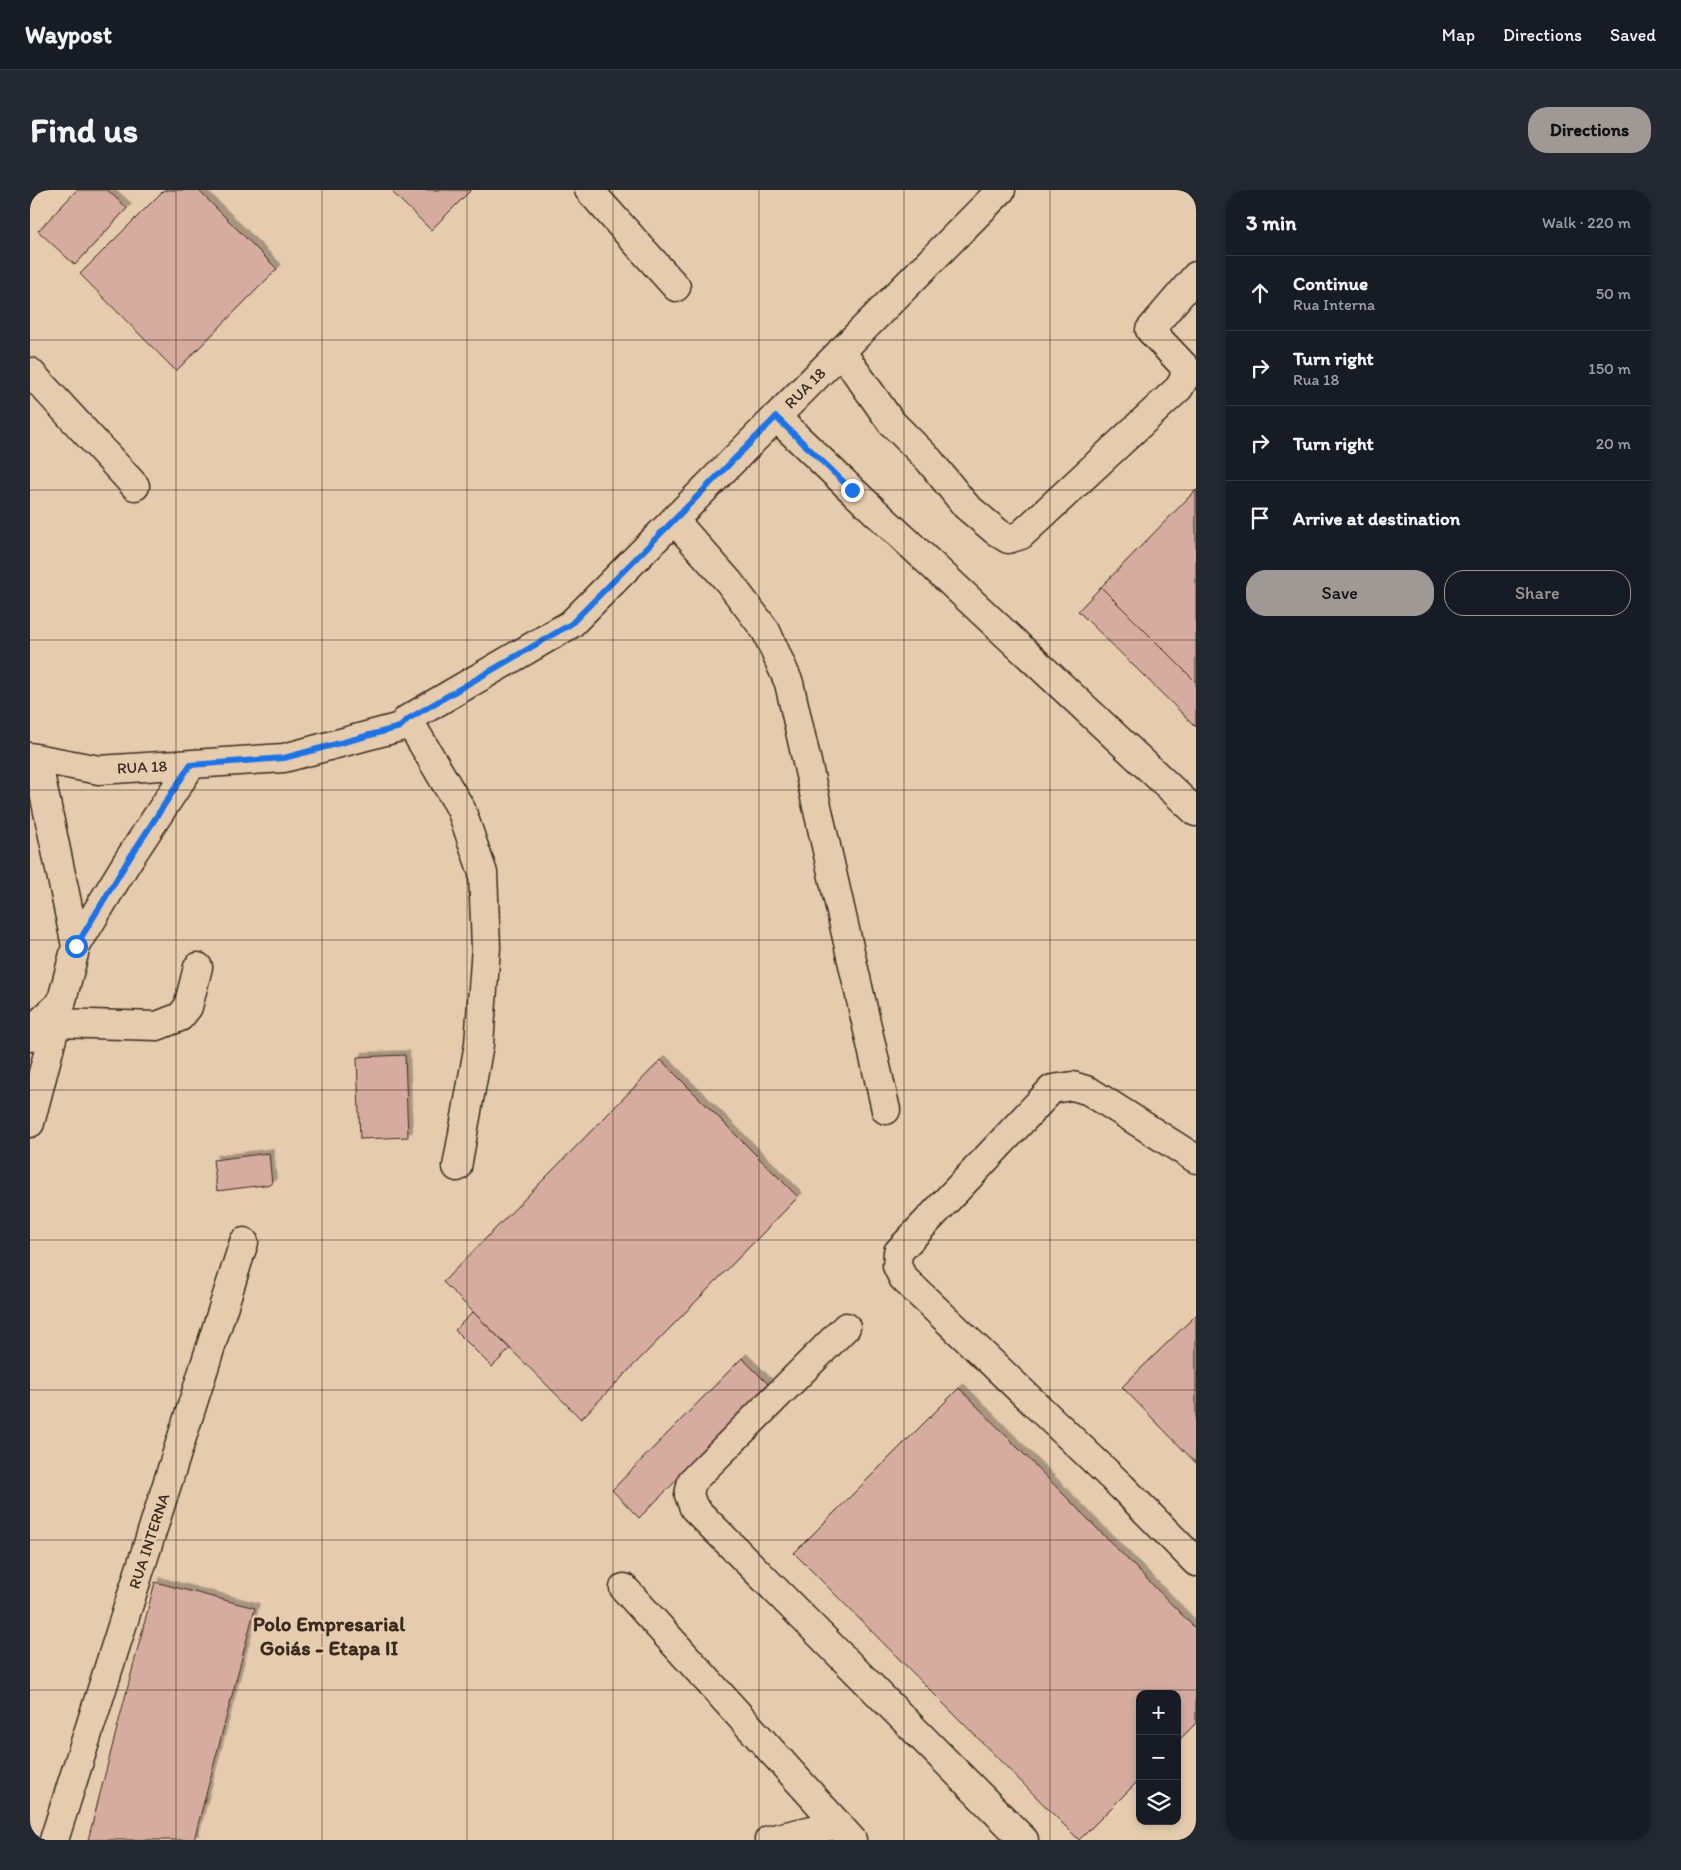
<!DOCTYPE html>
<html lang="en">
<head>
<meta charset="utf-8">
<style>
  body { margin:0; font-family:Itim,sans-serif; background:#242831; color:#f1f3f6 }
  .controls { position:absolute; right:15px; bottom:15px; display:grid; overflow:hidden; border-radius:10px; box-shadow:0 2px 8px #0003 }
  .controls button { width:45px; height:45px; display:grid; place-items:center; padding:0; border:0; border-bottom:1px solid #363941; background:#171b24; color:#f1f3f6; font:25px sans-serif }
  .stop { position:absolute; width:15px; height:15px; margin:-11px; border:4px solid #1a73e8; border-radius:50%; background:#fff }
  .stop.end { background:#1a73e8; border-color:#fff; box-shadow:0 1px 5px #0008 }
  .list { margin:0; padding:0; list-style:none }
  h2 { display:flex; justify-content:space-between; align-items:center; height:65px; margin:0; padding:0 20px; font-size:21px }
  h2 small { font-size:16px; font-weight:400; color:#9ea1a6 }
  .list li { display:grid; grid-template-columns:32px 1fr auto; gap:15px; align-items:center; box-sizing:border-box; height:75px; padding:0 20px; border-top:1px solid #363941 }
  .list b { display:block; font-size:19px; white-space:nowrap }
  .list p { margin:0; font-size:16px; white-space:nowrap; color:#9ea1a6 }
  .list em { font-size:16px; font-style:normal; color:#9ea1a6 }
  .actions { display:flex; gap:10px; padding:15px 20px }
  .actions a { flex:1; padding:11px 0; border:1px solid #9f9995; border-radius:20px; text-align:center; font-size:18px; color:#9f9995 }
  .actions .main { background:#9f9995; color:#111 }
  .icon { flex:none; width:28px; height:28px; fill:none; stroke:currentColor; stroke-width:2; stroke-linecap:round; stroke-linejoin:round }
  .map { position:relative; flex:none; width:1166px; height:1650px; overflow:hidden; border-radius:20px }
  header { display:flex; align-items:center; gap:30px; box-sizing:border-box; height:70px; padding:0 25px; background:#171b24; border-bottom:1px solid #363941 }
  header strong { font-size:24px }
  nav { display:flex; gap:28px; margin-inline-start:auto; font-size:18px }
  .intro { display:flex; align-items:center; justify-content:space-between; box-sizing:border-box; height:120px; padding:0 30px }
  h1 { margin:0; font-size:35px }
  .button { padding:12px 22px; border-radius:20px; background:#9f9995; color:#111; font-size:18px; font-weight:700 }
  main { display:flex; gap:30px; padding:0 30px }
  aside { flex:1; background:#171b24; border-radius:20px; box-shadow:0 2px 8px #0003 }
  .map>svg:first-child { display:block }
  .building { fill:#d6aca1; stroke:#3b2a1e; filter:url(#shadow) }
  .lines { fill:none; stroke-linecap:round; stroke-linejoin:round }
  .minor-casing { stroke:#3b2a1e; stroke-width:31 }
  .minor { stroke:#e6ccae; stroke-width:28 }
  .route { stroke:#1a73e8; stroke-width:6 }
  .grid { fill:none; stroke:#3b2a1e; stroke-width:1; stroke-opacity:0.55 }
  .labels { text-anchor:middle; dominant-baseline:central; stroke-width:5; stroke-linejoin:round; paint-order:stroke }
  .street-label { font-size:16px; fill:#3b2a1e; stroke:#e6ccae }
  .district-label { font-size:21px; font-weight:bold; fill:#3b2a1e; stroke:#e6ccae }
</style>
</head>
<body>
<header>
<strong>Waypost</strong>
<nav><a>Map</a><a>Directions</a><a>Saved</a></nav>
</header>
<div class="intro"><h1>Find us</h1><a class="button">Directions</a></div>
<main>
<div class="map">
<svg width="1166" height="1650" viewBox="0 0 1166 1650">
  <defs>
    <filter id="shadow"><feDropShadow dx="4.5" dy="-4.5" stdDeviation="0" flood-color="#0004"/></filter>
  </defs>
  <rect width="100%" height="100%" fill="#e6ccae"/>
  <filter id="ink" filterUnits="userSpaceOnUse"><feTurbulence type="fractalNoise" baseFrequency=".02" numOctaves="2"/><feDisplacementMap in="SourceGraphic" scale="10" xChannelSelector="R" yChannelSelector="G"/><feConvolveMatrix kernelMatrix="1 2 1 2 8 2 1 2 1" color-interpolation-filters="sRGB"/></filter>
  <g filter="url(#ink)">
    <!-- building -->
    <g class="building">
      <polygon points="47,0 77,0 97,18 45,75 8,41"/>
      <polygon points="134,0 168,0 247,79 146,181 50,84"/>
      <polygon points="366,0 441,0 401,40 363,3"/>
      <polygon points="1166,300 1166,492 1071,397"/>
      <polygon points="1071,397 1166,492 1166,537 1048,421"/>
      <polygon points="375,865 378,947 330,949 327,867"/>
      <polygon points="631,870 768,1007 551,1229 413,1092"/>
      <polygon points="239,963 242,994 187,1001 183,970"/>
      <polygon points="443,1122 480,1159 462,1177 425,1140"/>
      <polygon points="1166,1125 1166,1273 1092,1197"/>
      <polygon points="712,1168 740,1196 609,1328 582,1300"/>
      <polygon points="929,1198 1166,1439 1166,1533 1147,1552 1147,1504 1110,1504 1110,1589 1049,1650 764,1363"/>
      <polygon points="125,1392 225,1418 164,1650 58,1650"/>
    </g>
    <g class="lines">
      <!-- minor casing -->
      <g class="minor-casing">
        <g id="minor">
          <polyline points="559,0 646,97"/>
          <polyline points="811,161 861,232 899,270 936,316 967,342 978,349 991,345 1149,198 1154,189 1155,177 1120,140 1166,86"/>
          <polyline points="0,182 105,296"/>
          <polyline points="746,227 822,300 1166,622"/>
          <polyline points="644,330 699,392 736,441 759,493 856,920"/>
          <polyline points="378,529 431,619 453,683 456,757 449,854 427,977"/>
          <polyline points="0,567 69,580 254,568 370,537 378,529 541,434 971,0"/>
          <polyline points="7,569 46,756"/>
          <polyline points="26,833 127,836 150,827 158,817 168,777"/>
          <polyline points="0,847 5,837 31,813"/>
          <polyline points="0,933 46,756 97,672 161,575"/>
          <polyline points="1166,969 1059,901 1043,896 1022,899 868,1062 867,1076 873,1088 1092,1297 1166,1372"/>
          <polyline points="816,1137 662,1291 659,1305 664,1318 994,1650"/>
          <polyline points="594,1398 822,1650"/>
          <polyline points="24,1650 214,1052"/>
          <polyline points="739,1650 808,1634"/>
        </g>
      </g>
      <!-- minor -->
      <use href="#minor" class="minor"/>
    </g>
  </g>
  <g class="lines" filter="url(#ink)">
    <!-- route -->
    <polyline class="route" points="46,756 97,672 160,575 254,568 370,537 378,529 541,434 746,227 822,300"/>
  </g>
  <!-- grid -->
  <path class="grid" d="M146 0V1650M292 0V1650M437 0V1650M583 0V1650M729 0V1650M874 0V1650M1020 0V1650M0 150H1166M0 300H1166M0 450H1166M0 600H1166M0 750H1166M0 900H1166M0 1050H1166M0 1200H1166M0 1350H1166M0 1500H1166"/>
  <g class="labels">
    <!-- street labels -->
    <g class="street-label">
      <text transform="translate(775 198) rotate(-45)">RUA 18</text>
      <text transform="translate(112 577) rotate(-3)">RUA 18</text>
      <text transform="translate(119 1351) rotate(-72)">RUA INTERNA</text>
    </g>
    <!-- district labels -->
    <g class="district-label">
      <text x="299" y="1433">Polo Empresarial<tspan x="299" dy="24">Goiás - Etapa II</tspan></text>
    </g>
  </g>
</svg>
<div class="controls">
<button>+</button>
<button>−</button>
<button><svg class="icon" aria-label="layers" viewBox="0 0 24 24"><path d="M12 4l9 5-9 5-9-5zM3 14l9 5 9-5"/></svg></button>
</div>
<div class="stop" style="left:46px;top:756px"></div>
<div class="stop end" style="left:822px;top:300px"></div>
</div>
<aside>
<h2>3 min<small>Walk · 220 m</small></h2>
<ul class="list">
<li><svg class="icon" aria-label="ahead" viewBox="0 0 24 24"><path d="M12 20V5M6 11l6-6 6 6"/></svg><div><b>Continue</b><p>Rua Interna</p></div><em>50 m</em></li>
<li><svg class="icon" aria-label="right" viewBox="0 0 24 24"><path d="M7 20v-9h11M14 6l5 5-5 5"/></svg><div><b>Turn right</b><p>Rua 18</p></div><em>150 m</em></li>
<li><svg class="icon" aria-label="right" viewBox="0 0 24 24"><path d="M7 20v-9h11M14 6l5 5-5 5"/></svg><div><b>Turn right</b></div><em>20 m</em></li>
<li><svg class="icon" aria-label="arrive" viewBox="0 0 24 24"><path d="M6 21V4h12l-3 4 3 4H6"/></svg><div><b>Arrive at destination</b></div></li>
</ul>
<div class="actions"><a class="main">Save</a><a>Share</a></div>
</aside>
</main>
</body>
</html>
